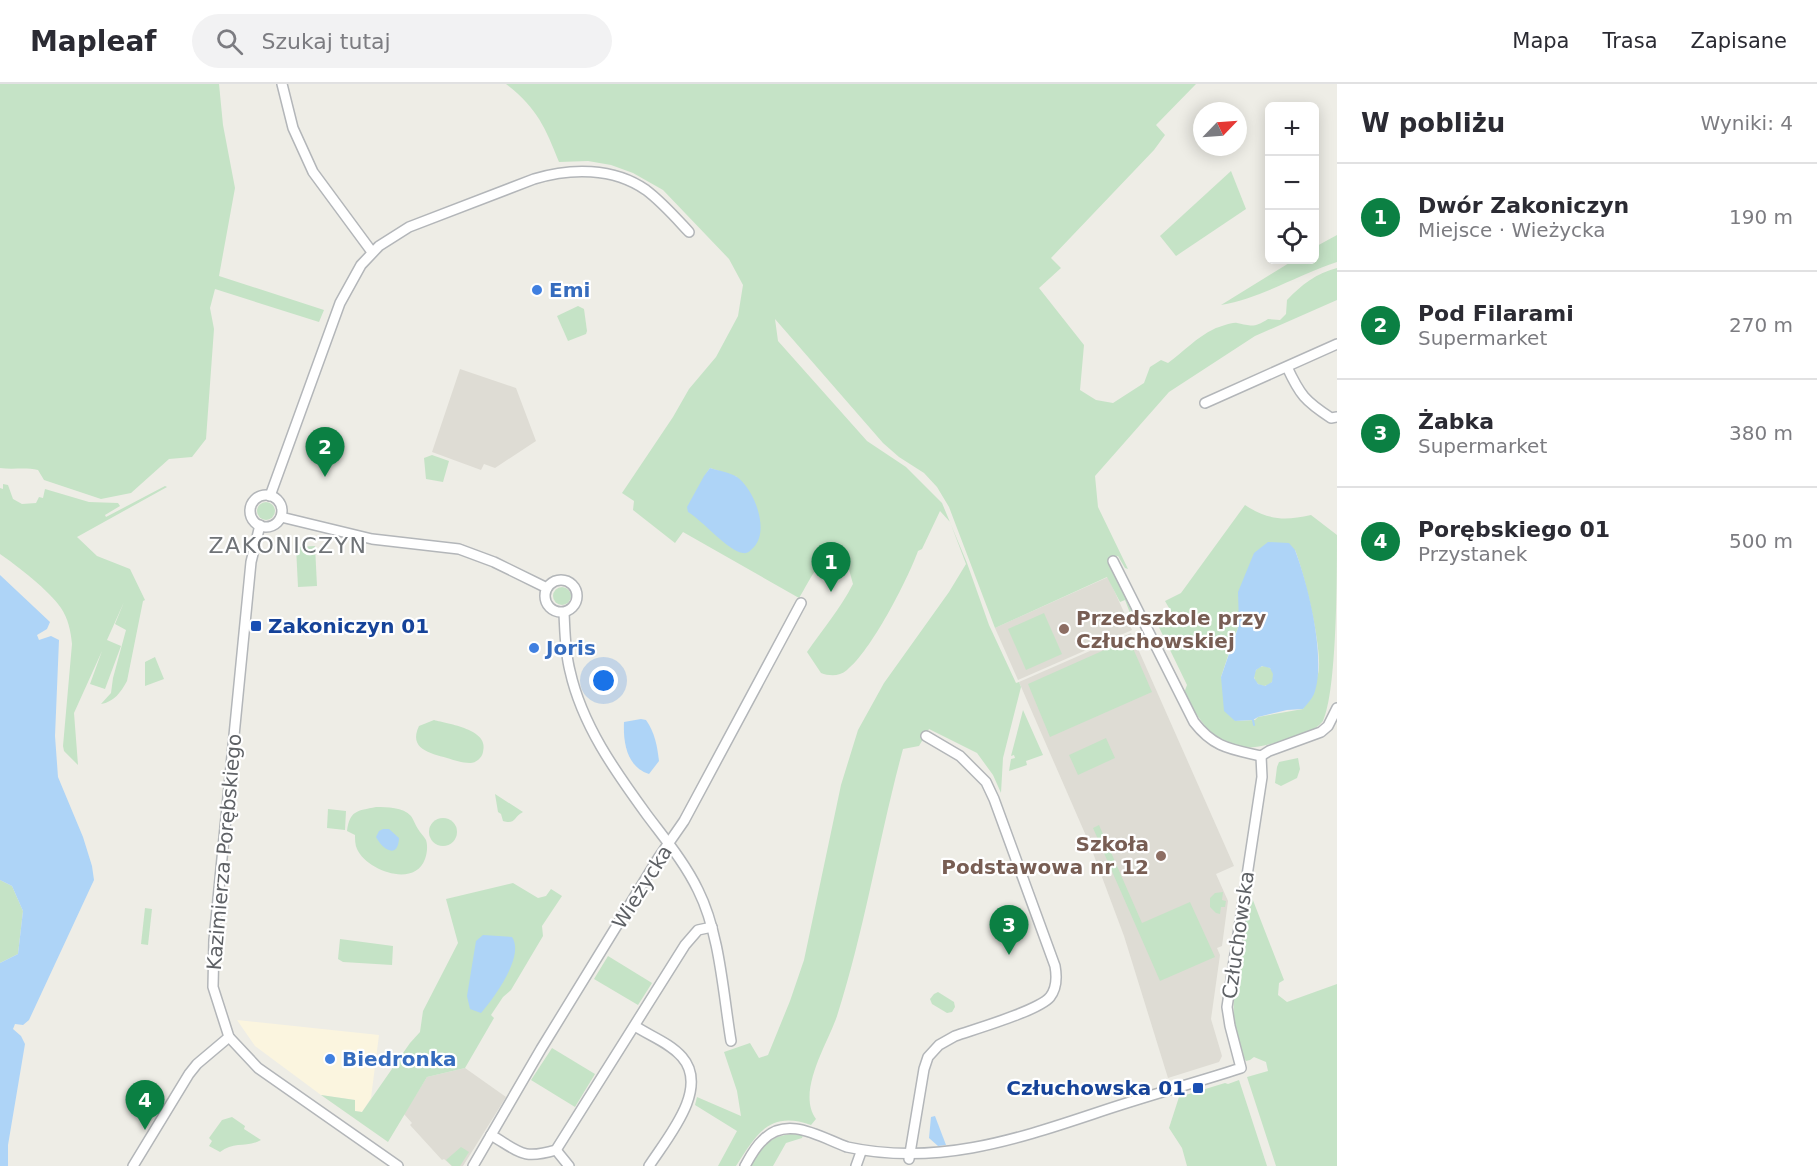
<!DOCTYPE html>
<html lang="pl">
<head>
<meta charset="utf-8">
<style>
  body { margin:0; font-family:"DejaVu Sans",sans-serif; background:#f2f2f3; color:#2b2b33 }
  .controls { position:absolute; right:18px; top:18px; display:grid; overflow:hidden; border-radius:9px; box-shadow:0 3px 15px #0003 }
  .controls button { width:54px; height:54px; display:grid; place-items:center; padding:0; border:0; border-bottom:2px solid #e1e1e2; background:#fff; color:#2b2b33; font:30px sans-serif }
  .compass { position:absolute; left:1193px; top:18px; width:54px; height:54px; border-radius:50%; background:#fff; box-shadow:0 3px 15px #0003; rotate:65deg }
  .you { position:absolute; left:604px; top:597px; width:21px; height:21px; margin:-15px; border:4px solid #fff; border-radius:50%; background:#1a73e8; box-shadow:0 0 0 9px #1a73e833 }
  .badge { display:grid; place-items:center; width:39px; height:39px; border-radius:50%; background:#0b8043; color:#fff; font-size:20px; font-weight:700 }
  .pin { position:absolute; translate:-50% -50px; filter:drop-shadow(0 2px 3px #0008) }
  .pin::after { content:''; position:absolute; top:32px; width:21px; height:18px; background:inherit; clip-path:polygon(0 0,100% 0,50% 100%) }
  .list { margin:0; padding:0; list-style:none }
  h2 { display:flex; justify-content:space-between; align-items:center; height:78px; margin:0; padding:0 24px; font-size:26px }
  h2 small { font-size:20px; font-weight:400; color:#7c7c81 }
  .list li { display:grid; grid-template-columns:39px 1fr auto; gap:18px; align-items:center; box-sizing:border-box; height:108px; padding:0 24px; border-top:2px solid #e1e1e2 }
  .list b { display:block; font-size:22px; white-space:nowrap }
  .list p { margin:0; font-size:20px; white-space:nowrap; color:#7c7c81 }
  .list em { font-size:20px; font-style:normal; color:#7c7c81 }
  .icon { flex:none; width:33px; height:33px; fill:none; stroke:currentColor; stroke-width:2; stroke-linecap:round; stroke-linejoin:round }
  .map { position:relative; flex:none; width:1337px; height:1082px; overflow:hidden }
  header { display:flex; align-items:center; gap:36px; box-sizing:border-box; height:84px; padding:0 30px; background:#fff; border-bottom:2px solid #e1e1e2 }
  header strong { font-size:28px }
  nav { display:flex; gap:33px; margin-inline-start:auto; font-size:21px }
  .search { width:420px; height:54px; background:#f2f2f3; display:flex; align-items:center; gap:15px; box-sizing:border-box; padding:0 21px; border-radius:33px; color:#7c7c81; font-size:22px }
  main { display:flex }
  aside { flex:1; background:#fff }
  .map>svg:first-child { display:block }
  .commercial { fill:#fbf5df }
  .education { fill:#dedcd4 }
  .green { fill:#c5e3c6; fill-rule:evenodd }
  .water { fill:#aed4f7; fill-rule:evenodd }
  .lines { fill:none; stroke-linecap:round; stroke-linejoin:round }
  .stream { stroke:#aed4f7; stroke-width:2 }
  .minor-casing { stroke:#b3b6b9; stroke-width:12 }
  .minor { stroke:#fff; stroke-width:9 }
  .shop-dot { fill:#3f7fe0; stroke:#fff; stroke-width:2 }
  .transit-dot { fill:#1a4fb4; stroke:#fff; stroke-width:2 }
  .education-dot { fill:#8d6e63; stroke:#fff; stroke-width:2 }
  .labels { text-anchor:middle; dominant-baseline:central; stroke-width:4.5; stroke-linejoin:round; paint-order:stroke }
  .shop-label { font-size:20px; font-weight:bold; fill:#366cbe; stroke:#fff; text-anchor:start }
  .education-label { font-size:20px; font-weight:bold; fill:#785e54; stroke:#fff; text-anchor:start }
  .transit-label { font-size:20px; font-weight:bold; fill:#164399; stroke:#fff; text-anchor:start }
  .street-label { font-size:20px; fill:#5e6165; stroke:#fff }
  .quarter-label { font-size:22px; letter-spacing:1.5px; fill:#6f7377; stroke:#fff }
</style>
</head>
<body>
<header>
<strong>Mapleaf</strong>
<div class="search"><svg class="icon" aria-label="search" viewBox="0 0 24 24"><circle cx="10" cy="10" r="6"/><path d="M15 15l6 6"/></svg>Szukaj tutaj</div>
<nav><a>Mapa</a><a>Trasa</a><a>Zapisane</a></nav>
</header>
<main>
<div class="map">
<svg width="1337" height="1082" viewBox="0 0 1337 1082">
  <rect width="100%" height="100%" fill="#eeede6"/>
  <!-- commercial -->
  <polygon class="commercial" points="237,936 379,951 371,1014 362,1028 355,1027 355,1016 321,1011 255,962"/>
  <!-- education -->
  <g class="education">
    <polygon points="460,285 516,304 536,357 495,384 484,380 481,386 432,368"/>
    <polygon points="1108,493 1132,546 1018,596 995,544"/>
    <polygon points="1131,549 1234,782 1216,790 1228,817 1222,862 1217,864 1220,871 1211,935 1222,972 1219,978 1168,994 1124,852 1090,761 1019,598"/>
    <polygon points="465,984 506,1013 463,1082 452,1082 444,1075 442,1076 410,1041 412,1039 404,1030 427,993"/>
  </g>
  <!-- green -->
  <g class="green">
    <path d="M0 0H219L223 41 235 104 219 192 324 226 319 238 215 205 210 224 214 245 206 355 192 373 169 375 131 409 101 415 44 396 38 386C25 383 13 386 0 384Z"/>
    <path d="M506 0H1196L1156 41 1165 51 1154 66 1051 174 1061 184 1039 204 1084 261 1080 306 1096 316 1113 319 1144 299 1150 283 1161 276 1168 279C1183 268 1197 253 1214 245 1219 243 1232 238 1237 239 1252 242 1254 244 1268 235L1280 236 1286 230 1287 216C1301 201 1317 189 1337 184V216L1255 252 1169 308 1095 392 1098 423 1128 485 1125 484 1118 472 1108 476 1132 523 1130 529 1125 516 1120 518 1107 493 995 544 949 423 937 403 924 389 899 373 883 359 775 235 778 257 867 357 906 383 942 419 967 479 989 541 1016 599 1019 598 1021 603 1003 674 1001 709 993 691 977 669 929 645 919 662 903 665C879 753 865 845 837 932 828 959 796 1008 816 1035L811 1041C769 1026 756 1051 736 1082H718L737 1047 695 1021 697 1013 741 1032 737 1007 724 968 750 959 759 974 768 971 790 917 804 876 841 701 858 646 884 599 949 508 966 480 950 438 940 427 922 465 918 467C907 497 871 567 847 586 839 593 829 592 821 589L807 568C823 545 840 525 853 500L845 471C816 474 813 492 799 514L683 448 675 459 633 426 634 417 622 409 673 333 689 305 716 273 738 232 743 201 729 175 663 106 633 89 611 81 588 77 559 78C545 43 537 24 506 0ZM710 384 737 393 703 439 697 433C699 415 699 398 710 384Z"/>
    <polygon points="1231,87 1246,125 1176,172 1160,152"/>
    <path d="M1337 151V178C1297 191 1262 214 1221 221L1294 176H1314L1315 163Z"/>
    <polygon points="578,222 584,225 587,247 586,250 568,257 557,232"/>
    <polygon points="432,371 449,377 443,398 426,395 424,374"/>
    <path d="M3 400 8 401 13 415 22 420 36 419 39 413 43 414 45 405 89 418 118 419 120 422 105 431 106 433 165 402 167 403 77 453 97 472 130 485 145 516 143 517 127 597C121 608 114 618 101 620L111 609 113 594 126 546 115 540 124 518 107 556 121 562 105 605 90 600 102 567 74 629 78 681 64 667 63 662 72 560C71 548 68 534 61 524 50 507 16 481 0 470V404L3 405Z"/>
    <circle cx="266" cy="427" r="9"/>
    <path d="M1245 421C1268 436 1284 437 1311 431L1337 451C1337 493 1337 607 1323 637 1312 652 1273 660 1255 663 1219 669 1199 637 1184 609L1187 601 1154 533 1169 524 1165 517 1181 509ZM1295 466C1304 488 1324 570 1318 590 1315 602 1308 614 1303 625L1258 633 1255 636 1235 637 1221 593 1230 566 1239 541Z"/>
    <polygon points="315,462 317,502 298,503 296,463"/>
    <circle cx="562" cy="512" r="9"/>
    <polygon points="1044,529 1062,570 1026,586 1008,545"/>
    <polygon points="1129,555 1152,608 1050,653 1028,600"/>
    <polygon points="155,573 164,595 145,602 145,578"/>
    <circle cx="1264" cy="592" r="10"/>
    <polygon points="1023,626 1043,671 1026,677 1027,681 1009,687 1011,675 1015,674 1014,671 1011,672"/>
    <path d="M434 636C448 640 490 645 483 668 482 674 476 679 470 679 462 679 454 676 447 674 430 669 408 665 419 642Z"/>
    <polygon points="1106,654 1115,674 1078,691 1069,671"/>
    <polygon points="1298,674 1300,685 1297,694 1281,702 1275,699 1277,683 1279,678"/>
    <path d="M495 710 523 728C514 732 516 741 503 737L501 730 498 728Z"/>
    <path d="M376 723C387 723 403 723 411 732 414 736 415 741 418 745 420 749 424 752 426 756 428 762 427 770 425 775 415 804 367 787 357 765 355 761 355 755 355 751L347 747C350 726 357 727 376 723Z"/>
    <polygon points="328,725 346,727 345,746 327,744"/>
    <circle cx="443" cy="748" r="14"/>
    <polygon points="1099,741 1142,839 1190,818 1215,873 1160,897 1093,744"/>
    <polygon points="0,796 12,802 23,827 18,870 0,879"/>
    <polygon points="513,799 538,814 546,812 551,805 562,812 542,842 543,852 511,906 503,913 491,931 494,934 465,984 427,993 388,1058 321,1011 355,1016 355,1027 362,1028 410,959 420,948 423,927 458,859 446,815"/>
    <path d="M1249 806 1284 896 1279 899 1278 911 1287 918 1337 900V1082H1276L1247 993 1268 987 1266 978 1254 973 1250 976 1246 977C1220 940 1242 849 1249 806Z"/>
    <polygon points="1223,808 1222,816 1226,817 1225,823 1221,823 1220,830 1216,829 1210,823 1210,814 1215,809"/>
    <polygon points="145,824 152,825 148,861 141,860"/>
    <polygon points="340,855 393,862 392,881 343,878 338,875"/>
    <polygon points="608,872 652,899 638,921 594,895"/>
    <polygon points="938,908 954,918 955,923 952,928 947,929 932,920 930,915 934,910"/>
    <polygon points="552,964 595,990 575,1023 531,996"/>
    <polygon points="1239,996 1267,1082 1187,1082 1182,1064 1169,1044 1179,1013 1225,999 1228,1000"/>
    <path d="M232 1033 245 1042 244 1045 261 1056C247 1064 234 1057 220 1068L209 1062 212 1057 209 1054 222 1036Z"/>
    <path d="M791 1050 803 1051 802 1054 786 1059 773 1082H750C761 1064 769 1052 791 1050Z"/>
    <polygon points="461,1063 469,1068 460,1082 452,1082 446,1076"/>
  </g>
  <!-- water -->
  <g class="water">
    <path d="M710 384C719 387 729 388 737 393 754 405 770 446 754 463 751 466 748 470 743 469 729 468 702 436 688 428L687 423 704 392Z"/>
    <path d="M1268 458 1289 459 1295 466C1308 500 1327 576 1314 610 1312 615 1307 620 1303 625L1287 626 1258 633 1253 636 1235 637 1224 627 1221 593 1239 541 1238 508 1254 469ZM1262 582 1270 584 1273 590 1272 598 1265 602 1258 600 1254 594 1256 586Z"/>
    <polygon points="0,491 50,538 47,545 37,551 39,556 51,552 59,556 55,652 58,693 83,753 92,782 94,796 29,936 23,941 15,940 13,945 21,952 25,960 8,1061 8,1082 0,1082 0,879 18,870 23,827 12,802 0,796"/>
    <path d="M641 635 646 636C655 649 657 661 659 677L649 690C627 683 623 659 624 638Z"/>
    <path d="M383 745H389L399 754C398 776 382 765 376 753L379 747Z"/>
    <path d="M483 851 512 853C525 872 494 914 481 929L470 925 467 912 476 857Z"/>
    <polygon points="935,1032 946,1061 938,1062 929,1054 931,1033"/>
  </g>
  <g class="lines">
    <!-- stream -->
    <g class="stream">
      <polyline points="1222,562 1230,566"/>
      <polyline points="1253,636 1254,641"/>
    </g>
    <!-- minor casing -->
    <g class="minor-casing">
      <g id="minor">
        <polyline points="282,0 293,44 313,88 372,168"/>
        <path d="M1287 283C1300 311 1305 317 1331 334L1337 333"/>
        <polyline points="1205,319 1337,260"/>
        <circle cx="266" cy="427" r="16"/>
        <path d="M270 412 340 219 361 181 379 162 409 143 534 95C570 84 613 83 646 106 662 118 675 133 689 148"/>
        <polyline points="281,433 372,455 459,465 494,478 547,504"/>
        <polyline points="260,441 251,478 214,856 213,903 229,953 258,984 398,1082"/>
        <path d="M1113 477 1194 638C1214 664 1231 665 1261 672"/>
        <circle cx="561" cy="512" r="16"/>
        <path d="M564 529C565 548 565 568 570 587 582 641 615 687 647 731 665 755 685 779 698 806 720 850 723 909 731 957"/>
        <polyline points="1261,672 1269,667 1321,648 1328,642 1337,624"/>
        <path d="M635 942C650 952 670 959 682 973 710 1005 667 1054 649 1082"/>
        <path d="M491 1051C520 1068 522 1076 556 1066L685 861 698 846 712 843"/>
        <polyline points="556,1066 569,1082"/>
        <path d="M909 1075 924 985 928 973 939 961 955 952C975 945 1038 927 1050 913 1057 904 1057 893 1055 882L994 715 986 698 960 672 926 652"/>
        <polyline points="133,1082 189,990 197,980 229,953"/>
        <polyline points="473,1082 541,965 659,773 684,737 801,519"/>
        <path d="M745 1082C750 1073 755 1063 763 1056 787 1031 820 1053 847 1063 934 1082 1012 1057 1093 1030 1142 1013 1192 1000 1241 984L1230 942 1227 923 1262 693 1261 672"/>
        <polyline points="856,1082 861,1068"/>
      </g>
    </g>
    <!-- minor -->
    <use href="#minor" class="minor"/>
  </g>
  <!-- markers -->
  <g class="shop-dot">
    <circle cx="537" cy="206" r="6"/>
    <circle cx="534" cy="564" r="6"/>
    <circle cx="330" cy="975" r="6"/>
  </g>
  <g class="transit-dot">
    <rect x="250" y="536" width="12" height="12" rx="3"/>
    <rect x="1192" y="998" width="12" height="12" rx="3"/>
  </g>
  <g class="education-dot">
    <circle cx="1064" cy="545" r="6"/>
    <circle cx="1161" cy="772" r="6"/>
  </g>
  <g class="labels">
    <!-- shop labels -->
    <g class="shop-label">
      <text x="549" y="206">Emi</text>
      <text x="546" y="564">Joris</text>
      <text x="342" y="975">Biedronka</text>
    </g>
    <!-- education labels -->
    <g class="education-label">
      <text x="1076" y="534">Przedszkole przy<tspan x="1076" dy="23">Człuchowskiej</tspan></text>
      <text x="1149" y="760" text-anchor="end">Szkoła<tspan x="1149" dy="23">Podstawowa nr 12</tspan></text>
    </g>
    <!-- transit labels -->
    <g class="transit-label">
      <text x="268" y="542">Zakoniczyn 01</text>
      <text x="1186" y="1004" text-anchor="end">Człuchowska 01</text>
    </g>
    <!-- street labels -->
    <g class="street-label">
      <text transform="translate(224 768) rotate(-85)">Kazimierza Porębskiego</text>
      <text transform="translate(642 803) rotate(-58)">Wieżycka</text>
      <text transform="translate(1238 851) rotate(-82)">Człuchowska</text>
    </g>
    <!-- quarter labels -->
    <g class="quarter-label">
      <text x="288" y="461">ZAKONICZYN</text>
    </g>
  </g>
</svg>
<div class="controls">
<button>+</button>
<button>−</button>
<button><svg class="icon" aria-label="locate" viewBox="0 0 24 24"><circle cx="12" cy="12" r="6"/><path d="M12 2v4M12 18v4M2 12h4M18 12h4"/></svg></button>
</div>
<svg class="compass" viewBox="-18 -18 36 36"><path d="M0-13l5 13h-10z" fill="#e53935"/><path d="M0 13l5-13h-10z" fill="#7c7c81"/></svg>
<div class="you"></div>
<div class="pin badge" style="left:831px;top:508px">1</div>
<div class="pin badge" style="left:325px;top:393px">2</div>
<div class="pin badge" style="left:1009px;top:871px">3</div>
<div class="pin badge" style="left:145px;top:1046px">4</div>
</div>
<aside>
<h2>W pobliżu<small>Wyniki: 4</small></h2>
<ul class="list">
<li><span class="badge">1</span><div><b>Dwór Zakoniczyn</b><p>Miejsce · Wieżycka</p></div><em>190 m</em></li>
<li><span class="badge">2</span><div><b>Pod Filarami</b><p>Supermarket</p></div><em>270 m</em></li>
<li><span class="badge">3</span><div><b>Żabka</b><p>Supermarket</p></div><em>380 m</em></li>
<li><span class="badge">4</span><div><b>Porębskiego 01</b><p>Przystanek</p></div><em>500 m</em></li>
</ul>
</aside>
</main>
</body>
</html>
